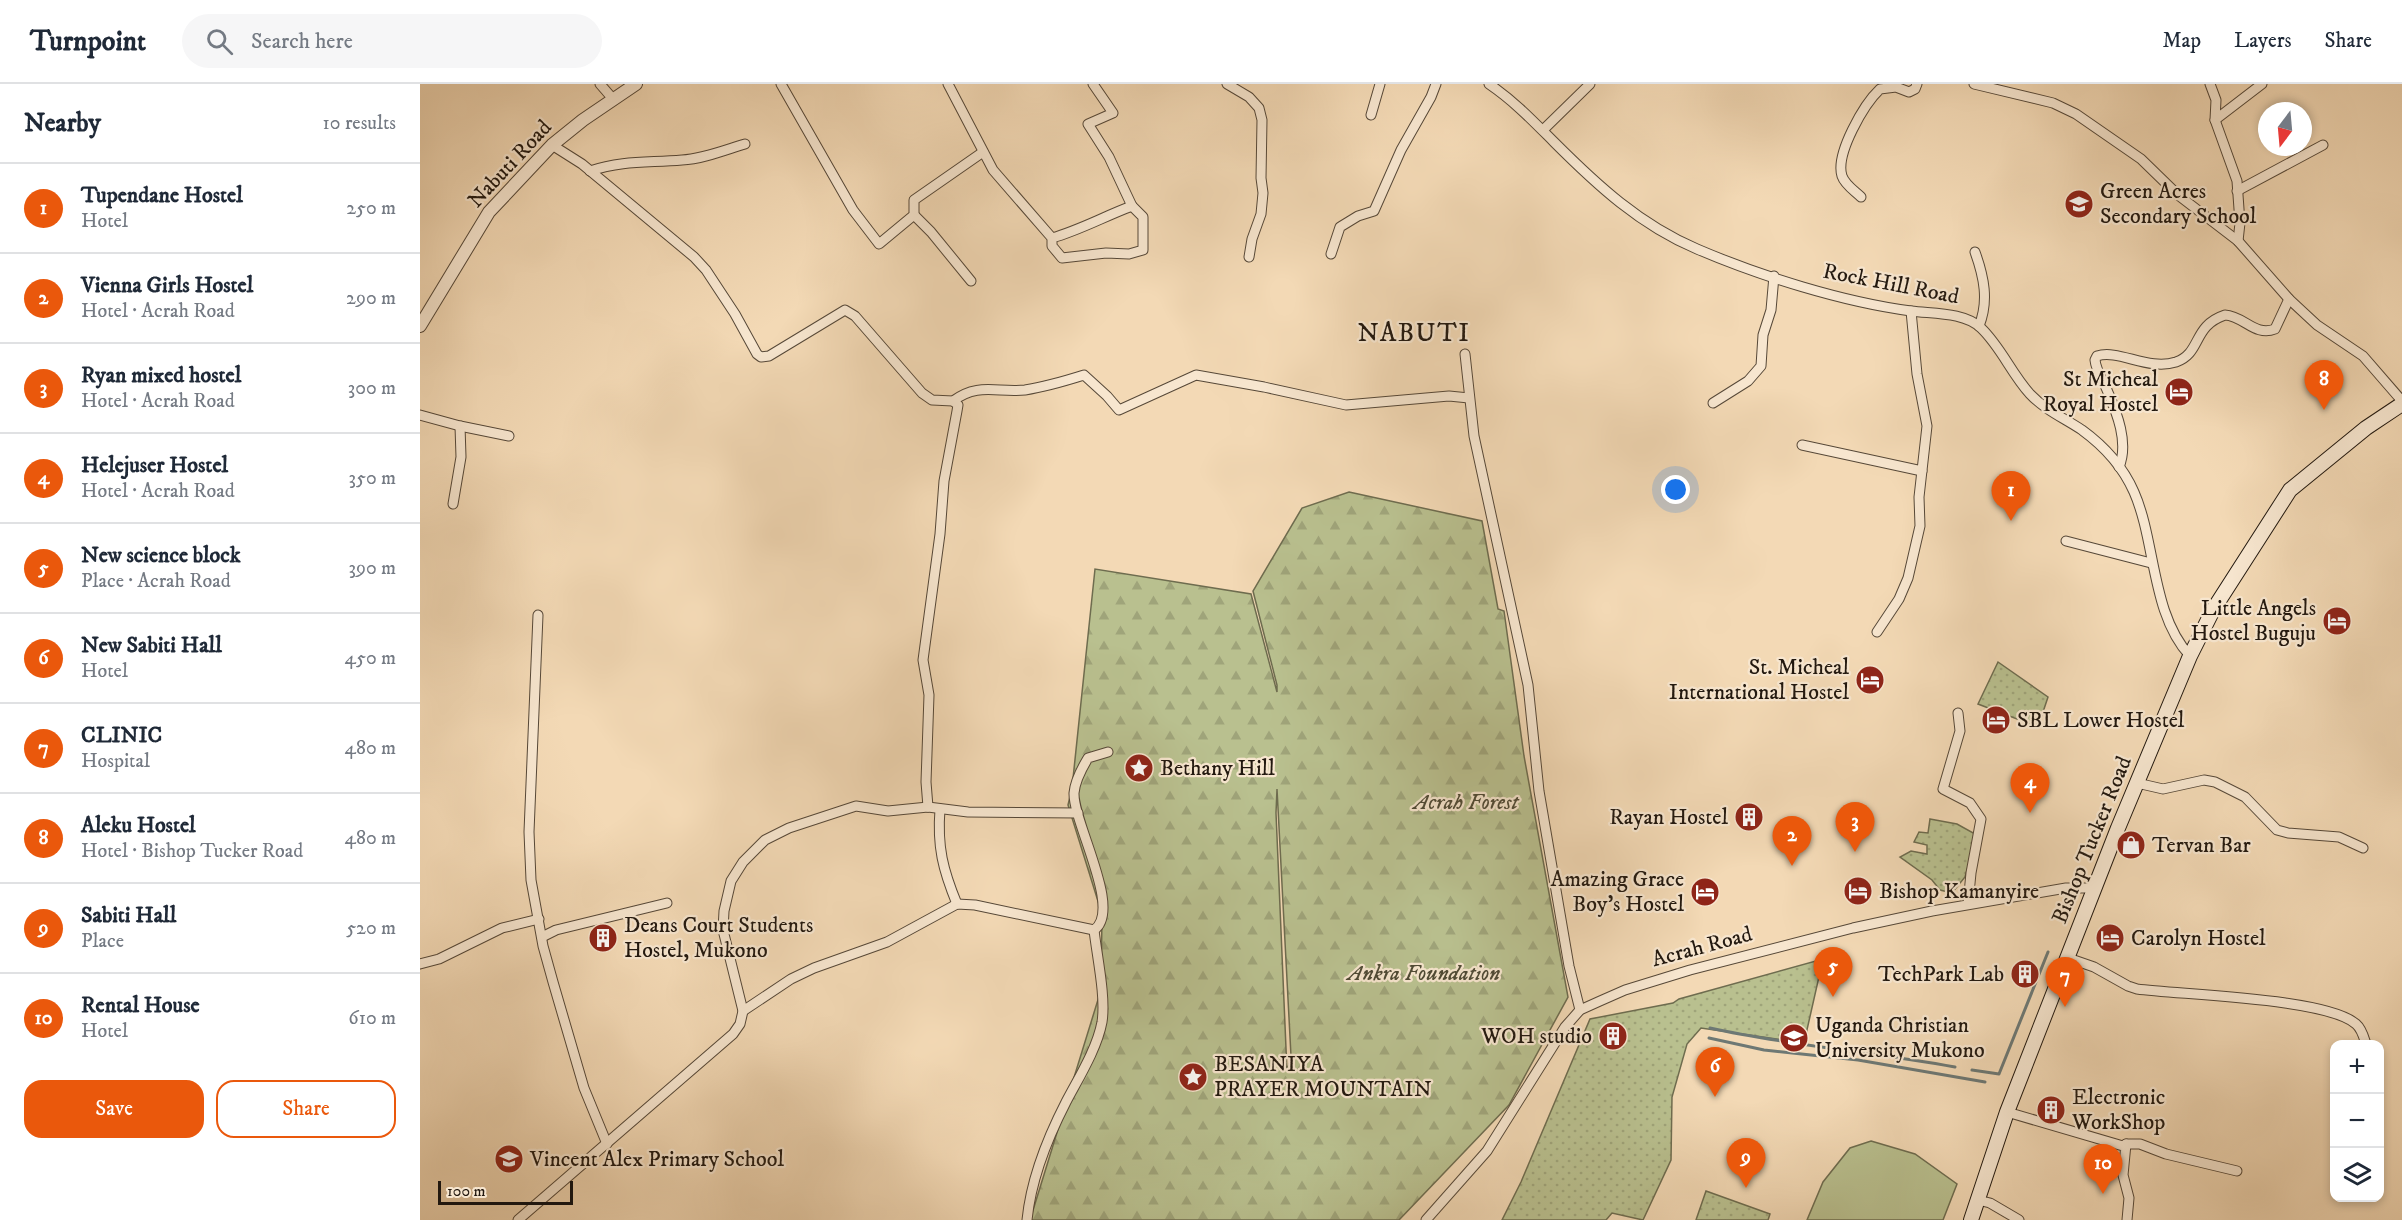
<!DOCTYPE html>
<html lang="en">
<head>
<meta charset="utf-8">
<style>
  body { margin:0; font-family:"IM FELL DW Pica",serif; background:#f6f6f7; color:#1f2937 }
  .controls { position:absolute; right:18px; bottom:18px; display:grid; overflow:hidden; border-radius:12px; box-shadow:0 3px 9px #0003 }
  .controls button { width:54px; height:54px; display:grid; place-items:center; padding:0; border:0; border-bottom:2px solid #e0e1e3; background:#fff; color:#1f2937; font:30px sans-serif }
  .compass { position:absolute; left:1838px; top:18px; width:54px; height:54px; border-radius:50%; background:#fff; box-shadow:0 3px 9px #0003; rotate:196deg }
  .scale { position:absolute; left:18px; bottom:15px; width:135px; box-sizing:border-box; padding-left:6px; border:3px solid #22180f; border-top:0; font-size:16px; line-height:21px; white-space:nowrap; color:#22180f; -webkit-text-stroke:4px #f7e6cf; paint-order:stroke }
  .you { position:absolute; left:1256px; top:406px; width:21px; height:21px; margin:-15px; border:4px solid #fff; border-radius:50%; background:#1a73e8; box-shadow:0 0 0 9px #1a73e833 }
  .badge { display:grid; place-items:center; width:39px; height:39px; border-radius:50%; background:#ea580c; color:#fff; font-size:20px; font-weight:700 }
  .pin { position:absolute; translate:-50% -50px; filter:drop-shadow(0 2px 3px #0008) }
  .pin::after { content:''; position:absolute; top:32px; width:21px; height:18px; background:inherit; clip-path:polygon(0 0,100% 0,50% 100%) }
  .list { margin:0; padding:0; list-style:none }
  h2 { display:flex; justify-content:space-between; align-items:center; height:78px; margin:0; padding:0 24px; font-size:26px }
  h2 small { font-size:20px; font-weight:400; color:#747a83 }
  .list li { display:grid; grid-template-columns:39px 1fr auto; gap:18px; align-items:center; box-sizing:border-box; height:90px; padding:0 24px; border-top:2px solid #e0e1e3 }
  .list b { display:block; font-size:22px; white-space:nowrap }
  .list p { margin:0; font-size:20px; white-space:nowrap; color:#747a83 }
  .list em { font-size:20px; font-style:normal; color:#747a83 }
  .actions { display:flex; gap:12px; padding:18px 24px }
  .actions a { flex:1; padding:14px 0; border:2px solid #ea580c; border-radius:18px; text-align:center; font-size:21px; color:#ea580c }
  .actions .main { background:#ea580c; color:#fff }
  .icon { flex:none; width:33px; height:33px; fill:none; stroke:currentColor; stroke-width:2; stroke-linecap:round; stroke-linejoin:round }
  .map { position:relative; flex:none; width:1982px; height:1136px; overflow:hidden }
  header { display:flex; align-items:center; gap:36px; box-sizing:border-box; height:84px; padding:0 30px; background:#fff; border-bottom:2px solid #e0e1e3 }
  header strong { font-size:28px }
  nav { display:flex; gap:33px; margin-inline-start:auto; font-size:21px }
  .search { width:420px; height:54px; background:#f6f6f7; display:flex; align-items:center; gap:15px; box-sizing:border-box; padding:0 21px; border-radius:33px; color:#747a83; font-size:22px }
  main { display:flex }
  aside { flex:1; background:#fff }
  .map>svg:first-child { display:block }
  .grass { fill:url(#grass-dots); stroke:#6e6c4f; stroke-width:1.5 }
  .forest { fill:url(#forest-firs); stroke:#6e6c4f; stroke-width:1.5; fill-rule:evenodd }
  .pitch { fill:#b9c08f; stroke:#6e6c4f; stroke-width:1.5 }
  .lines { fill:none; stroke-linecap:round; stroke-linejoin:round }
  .stream { stroke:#6d7874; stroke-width:3 }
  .minor-casing { stroke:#564838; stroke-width:11 }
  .tertiary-casing { stroke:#564838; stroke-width:14 }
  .secondary-casing { stroke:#22180f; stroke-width:16 }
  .minor { stroke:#f7e6cf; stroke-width:9 }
  .tertiary { stroke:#f7e6cf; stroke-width:12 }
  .secondary { stroke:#f7e6cf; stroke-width:14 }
  .labels { text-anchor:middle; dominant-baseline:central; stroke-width:4.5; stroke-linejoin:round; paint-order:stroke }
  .street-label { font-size:22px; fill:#22180f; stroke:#f7e6cf }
  .poi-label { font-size:22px; fill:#22180f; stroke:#f7e6cf; text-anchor:start }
  .park-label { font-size:22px; font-style:italic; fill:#4f4a35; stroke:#f7e6cf }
  .quarter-label { font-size:26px; letter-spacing:1.5px; fill:#22180f; stroke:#f7e6cf }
</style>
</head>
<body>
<header>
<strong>Turnpoint</strong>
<div class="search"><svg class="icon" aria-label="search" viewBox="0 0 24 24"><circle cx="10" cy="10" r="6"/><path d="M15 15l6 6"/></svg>Search here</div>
<nav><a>Map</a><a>Layers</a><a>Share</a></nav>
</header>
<main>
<aside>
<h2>Nearby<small>10 results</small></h2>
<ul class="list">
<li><span class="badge">1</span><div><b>Tupendane Hostel</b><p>Hotel</p></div><em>250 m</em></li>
<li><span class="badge">2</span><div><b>Vienna Girls Hostel</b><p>Hotel · Acrah Road</p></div><em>290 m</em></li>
<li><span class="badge">3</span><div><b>Ryan mixed hostel</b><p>Hotel · Acrah Road</p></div><em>300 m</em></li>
<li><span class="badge">4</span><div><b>Helejuser Hostel</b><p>Hotel · Acrah Road</p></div><em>350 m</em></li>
<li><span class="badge">5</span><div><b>New science block</b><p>Place · Acrah Road</p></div><em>390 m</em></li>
<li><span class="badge">6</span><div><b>New Sabiti Hall</b><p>Hotel</p></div><em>450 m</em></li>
<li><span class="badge">7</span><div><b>CLINIC</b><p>Hospital</p></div><em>480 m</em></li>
<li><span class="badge">8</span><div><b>Aleku Hostel</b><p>Hotel · Bishop Tucker Road</p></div><em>480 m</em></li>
<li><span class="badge">9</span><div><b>Sabiti Hall</b><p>Place</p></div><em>520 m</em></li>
<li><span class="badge">10</span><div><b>Rental House</b><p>Hotel</p></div><em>610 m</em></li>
</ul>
<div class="actions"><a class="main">Save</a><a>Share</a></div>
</aside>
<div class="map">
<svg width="1982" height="1136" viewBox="0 0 1982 1136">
  <defs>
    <pattern id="grass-dots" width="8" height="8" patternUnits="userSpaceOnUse" patternTransform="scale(1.5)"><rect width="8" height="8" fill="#b9c08f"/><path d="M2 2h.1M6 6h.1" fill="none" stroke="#9fa47a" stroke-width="1.8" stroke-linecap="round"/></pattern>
    <pattern id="forest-firs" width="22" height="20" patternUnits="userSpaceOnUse" patternTransform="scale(1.5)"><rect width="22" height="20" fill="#b9c08f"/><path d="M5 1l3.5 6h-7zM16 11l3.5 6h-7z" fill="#9fa47a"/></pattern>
  </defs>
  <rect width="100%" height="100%" fill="#f3d9b5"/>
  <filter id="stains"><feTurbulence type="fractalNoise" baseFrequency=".00333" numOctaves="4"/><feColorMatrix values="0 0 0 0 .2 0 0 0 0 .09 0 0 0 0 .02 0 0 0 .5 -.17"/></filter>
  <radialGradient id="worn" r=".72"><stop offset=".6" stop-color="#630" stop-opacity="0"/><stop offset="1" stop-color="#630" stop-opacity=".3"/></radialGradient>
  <!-- grass -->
  <g class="grass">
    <polygon points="1578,578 1628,613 1618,643 1558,620"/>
    <polygon points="1510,735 1537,740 1557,751 1545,793 1532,809 1520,806 1512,796 1480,773 1491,767 1507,770 1507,761 1494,758 1499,748 1508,749"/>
    <polygon points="1403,875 1384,959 1281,944 1267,960 1252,1013 1251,1076 1223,1136 1192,1129 1186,1136 1082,1136 1101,1098 1170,935 1253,919 1259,915"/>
    <polygon points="1286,1107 1350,1130 1348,1136 1276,1136"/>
  </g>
  <!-- forest -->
  <path class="forest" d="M929 408 1062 437 1078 525 1084 527 1104 672 1148 913 1089 1021 979 1136H610L681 906 682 830 648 721 652 704 675 485 831 510 857 608V601L833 507 882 424ZM857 705 871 972 867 988 856 729Z"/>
  <!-- pitch -->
  <polygon class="pitch" points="1451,1057 1495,1070 1537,1100 1523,1136 1387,1136 1403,1098 1430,1064"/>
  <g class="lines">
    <!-- stream -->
    <g class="stream">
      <path d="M1290 944C1371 962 1454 968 1535 983"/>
      <polyline points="1289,954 1344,966 1438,976 1565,998"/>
      <polyline points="1552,986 1579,990 1628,868"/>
    </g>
    <!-- minor casing -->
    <g class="minor-casing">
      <g id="minor">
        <polyline points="180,0 193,15"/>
        <polyline points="361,0 433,126 459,160 494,131 494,116 563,68"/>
        <path d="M528 0 573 86 632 154V162L642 174 686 169 709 170 723 166V133L712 122C685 132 660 146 632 154"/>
        <polyline points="673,0 693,29 668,40 689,73 712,122"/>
        <polyline points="807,0 829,13 839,24 842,36 841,94 843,109 841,130 832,155 829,173"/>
        <path d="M1069 0C1094 17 1113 37 1134 58 1177 101 1220 141 1277 165 1340 192 1423 218 1491 227 1513 230 1544 228 1561 244 1581 263 1591 289 1610 310 1625 326 1644 334 1662 346 1684 362 1703 383 1714 408 1736 458 1731 530 1770 572"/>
        <polyline points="1554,0 1633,19 1656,30 1721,75 1758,111 1818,157 1869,215 1897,241 1943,272 1982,317"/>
        <polyline points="1790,0 1796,16 1795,36 1817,97 1820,139 1818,157"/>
        <polyline points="951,31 960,0"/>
        <polyline points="1795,36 1842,0"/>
        <polyline points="1123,46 1170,0"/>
        <path d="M132 61 162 80 274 173 286 186 315 230 337 270 341 273 349 272 425 226 435 232 502 309 512 316 533 317C558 298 577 309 605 306 624 303 645 297 664 291L687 312 699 326 776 291 844 303 926 321 1029 312 1049 314"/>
        <path d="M170 87C203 76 229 79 262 76 283 75 305 66 325 60"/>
        <polyline points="1817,107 1903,61"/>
        <path d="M1441 113C1435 107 1425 101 1422 92 1415 70 1444 20 1460 5L1476 3 1489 8 1495 5 1497 0"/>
        <polyline points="494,131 511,148 551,197"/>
        <path d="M1555 168C1564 193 1569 217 1559 242"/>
        <polyline points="911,170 920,143 938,132 954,127 981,66 1011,13 1016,0"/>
        <polyline points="1045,270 1054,352 1108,601 1119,707 1149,882 1160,926"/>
        <polyline points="1293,319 1328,297 1341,282 1343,251 1351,226 1354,192"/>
        <polyline points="0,331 40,342 89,352"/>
        <polyline points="1382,361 1502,387"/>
        <path d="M1699 383C1709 359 1697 329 1687 306 1683 296 1676 287 1675 276L1677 272C1699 265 1728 287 1756 278 1782 269 1772 242 1805 231 1824 232 1835 253 1855 245L1869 215"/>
        <polyline points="33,420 41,373 40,342"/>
        <polyline points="1646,457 1731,479"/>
        <polyline points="118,531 109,748 111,796 123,862 133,898 164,1004 187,1060"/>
        <polyline points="1457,548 1479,515 1488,494 1500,442 1499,413 1507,342 1497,290 1491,227"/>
        <polyline points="1538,629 1540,647 1523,705 1550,719 1561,735 1551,789 1548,820"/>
        <polyline points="1717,699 1743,705 1784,696 1795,698 1825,713 1857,746 1868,749 1919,753 1943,764"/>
        <polyline points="508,723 506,698 509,611 503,576 520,450 524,397 537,327 538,321 533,317"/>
        <path d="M520 725C517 763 523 786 537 820"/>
        <polyline points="122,853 136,846 247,819"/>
        <path d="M1648 874 1674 883 1708 902 1717 905C1762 911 1906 914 1936 940 1942 945 1944 954 1946 960"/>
        <polyline points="0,880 19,875 82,844 119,835"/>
        <path d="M323 927 371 895 394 884 467 858 537 820 555 821 674 846C703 826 653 739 654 709 655 697 662 684 668 674L688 668"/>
        <polyline points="1587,1028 1703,1062 1706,1060 1703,1091 1709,1114 1707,1136"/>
        <polyline points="1706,1060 1720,1060 1746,1070 1817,1087"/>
        <polyline points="1558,1116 1570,1119 1599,1136"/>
        <polyline points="98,1136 313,950 320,940 323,927 303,846 304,827 311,797 323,778 345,756 369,744 436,722 468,727 508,723 548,728 658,729"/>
        <path d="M607 1136C611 1095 627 1055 646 1018 658 995 677 965 682 938 686 913 677 873 674 846"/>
        <polyline points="1006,1136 1067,1067 1145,943 1160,926 1180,917 1205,906 1270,886 1433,844 1512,827 1646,804 1675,804"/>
      </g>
    </g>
    <!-- tertiary casing -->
    <g class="tertiary-casing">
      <polyline id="tertiary" points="0,242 69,128 132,61 163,36 216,0"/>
    </g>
    <!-- secondary casing -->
    <g class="secondary-casing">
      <polyline id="secondary" points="1551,1136 1587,1028 1698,744 1770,572 1793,526 1870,406 1946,344 1982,320"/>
    </g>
    <!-- minor -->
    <use href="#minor" class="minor"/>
    <!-- tertiary -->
    <use href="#tertiary" class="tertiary"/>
    <!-- secondary -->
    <use href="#secondary" class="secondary"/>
  </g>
  <!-- icons -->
  <defs>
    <g id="school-disc" transform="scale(1.5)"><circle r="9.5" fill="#8f2418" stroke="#f7e6cf"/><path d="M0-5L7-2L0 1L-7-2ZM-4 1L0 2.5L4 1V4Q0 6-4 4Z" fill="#fff"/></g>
    <g id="hotel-disc" transform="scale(1.5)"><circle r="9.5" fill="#8f2418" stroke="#f7e6cf"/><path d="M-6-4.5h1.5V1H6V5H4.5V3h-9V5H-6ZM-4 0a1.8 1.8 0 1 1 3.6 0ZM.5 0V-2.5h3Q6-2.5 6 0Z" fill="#fff"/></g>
    <g id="sight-disc" transform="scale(1.5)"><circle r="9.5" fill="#8f2418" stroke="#f7e6cf"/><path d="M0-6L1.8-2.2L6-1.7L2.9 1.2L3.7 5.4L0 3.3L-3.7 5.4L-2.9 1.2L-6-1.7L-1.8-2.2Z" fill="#fff"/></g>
    <g id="building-disc" transform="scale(1.5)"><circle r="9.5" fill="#8f2418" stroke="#f7e6cf"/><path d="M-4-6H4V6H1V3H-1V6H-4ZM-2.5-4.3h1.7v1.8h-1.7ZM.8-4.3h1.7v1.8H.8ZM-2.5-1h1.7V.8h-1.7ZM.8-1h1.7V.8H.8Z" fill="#fff"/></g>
    <g id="shop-disc" transform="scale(1.5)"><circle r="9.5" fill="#8f2418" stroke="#f7e6cf"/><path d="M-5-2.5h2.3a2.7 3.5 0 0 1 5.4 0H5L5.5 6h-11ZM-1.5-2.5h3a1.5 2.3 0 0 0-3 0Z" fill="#fff"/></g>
    <g id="university-disc" transform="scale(1.5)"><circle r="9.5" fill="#8f2418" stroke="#f7e6cf"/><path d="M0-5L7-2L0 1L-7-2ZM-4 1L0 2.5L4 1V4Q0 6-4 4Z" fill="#fff"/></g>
  </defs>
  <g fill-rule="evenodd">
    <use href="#school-disc" x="1659" y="120"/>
    <use href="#hotel-disc" x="1759" y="308"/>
    <use href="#hotel-disc" x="1917" y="537"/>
    <use href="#hotel-disc" x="1450" y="596"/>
    <use href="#hotel-disc" x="1576" y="636"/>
    <use href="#sight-disc" x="719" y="684"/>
    <use href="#building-disc" x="1329" y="733"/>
    <use href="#shop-disc" x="1711" y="761"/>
    <use href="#hotel-disc" x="1438" y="807"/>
    <use href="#hotel-disc" x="1285" y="808"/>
    <use href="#building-disc" x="183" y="854"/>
    <use href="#hotel-disc" x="1690" y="854"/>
    <use href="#building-disc" x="1605" y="890"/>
    <use href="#building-disc" x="1193" y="952"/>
    <use href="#university-disc" x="1374" y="954"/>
    <use href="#sight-disc" x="773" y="993"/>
    <use href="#building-disc" x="1631" y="1026"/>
    <use href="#school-disc" x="89" y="1075"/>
  </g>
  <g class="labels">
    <!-- street labels -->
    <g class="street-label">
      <text transform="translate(90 80) rotate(-47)">Nabuti Road</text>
      <text transform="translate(1471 200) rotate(11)">Rock Hill Road</text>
      <text transform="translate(1672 756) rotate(-68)">Bishop Tucker Road</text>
      <text transform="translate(1282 863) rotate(-15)">Acrah Road</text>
    </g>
    <!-- poi labels -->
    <g class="poi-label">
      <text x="1680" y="107">Green Acres<tspan x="1680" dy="25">Secondary School</tspan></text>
      <text x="1738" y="295" text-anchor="end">St Micheal<tspan x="1738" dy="25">Royal Hostel</tspan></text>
      <text x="1896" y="524" text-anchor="end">Little Angels<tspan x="1896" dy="25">Hostel Buguju</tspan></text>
      <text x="1429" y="583" text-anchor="end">St. Micheal<tspan x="1429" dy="25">International Hostel</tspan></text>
      <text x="1597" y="636">SBL Lower Hostel</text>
      <text x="740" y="684">Bethany Hill</text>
      <text x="1308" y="733" text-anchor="end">Rayan Hostel</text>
      <text x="1732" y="761">Tervan Bar</text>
      <text x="1264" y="795" text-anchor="end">Amazing Grace<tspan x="1264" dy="25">Boy's Hostel</tspan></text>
      <text x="1459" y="807">Bishop Kamanyire</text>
      <text x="204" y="841">Deans Court Students<tspan x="204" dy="25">Hostel, Mukono</tspan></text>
      <text x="1711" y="854">Carolyn Hostel</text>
      <text x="1584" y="890" text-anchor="end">TechPark Lab</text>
      <text x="1395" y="941">Uganda Christian<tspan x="1395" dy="25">University Mukono</tspan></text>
      <text x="1172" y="952" text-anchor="end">WOH studio</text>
      <text x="794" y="980">BESANIYA<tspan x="794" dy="25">PRAYER MOUNTAIN</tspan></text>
      <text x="1652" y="1013">Electronic<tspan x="1652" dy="25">WorkShop</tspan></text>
      <text x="110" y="1075">Vincent Alex Primary School</text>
    </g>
    <!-- park labels -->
    <g class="park-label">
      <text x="1046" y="718">Acrah Forest</text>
      <text x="1004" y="889">Ankra Foundation</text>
    </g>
    <!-- quarter labels -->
    <g class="quarter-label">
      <text x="994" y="249">NABUTI</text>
    </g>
  </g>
  <rect width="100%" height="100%" filter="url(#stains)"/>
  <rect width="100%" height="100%" fill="url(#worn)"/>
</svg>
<div class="controls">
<button>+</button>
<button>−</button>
<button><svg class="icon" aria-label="layers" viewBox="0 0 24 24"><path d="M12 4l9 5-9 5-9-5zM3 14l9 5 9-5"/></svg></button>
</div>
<svg class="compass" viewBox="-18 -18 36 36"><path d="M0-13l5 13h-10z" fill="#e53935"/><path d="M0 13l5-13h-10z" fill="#747a83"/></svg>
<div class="scale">100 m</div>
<div class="you"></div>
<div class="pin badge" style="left:1591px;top:437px">1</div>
<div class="pin badge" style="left:1372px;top:782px">2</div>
<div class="pin badge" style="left:1435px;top:768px">3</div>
<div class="pin badge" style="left:1610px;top:729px">4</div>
<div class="pin badge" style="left:1413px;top:913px">5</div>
<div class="pin badge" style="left:1295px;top:1013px">6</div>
<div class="pin badge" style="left:1645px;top:923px">7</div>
<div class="pin badge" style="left:1904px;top:326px">8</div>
<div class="pin badge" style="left:1326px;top:1104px">9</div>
<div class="pin badge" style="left:1683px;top:1110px">10</div>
</div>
</main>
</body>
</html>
